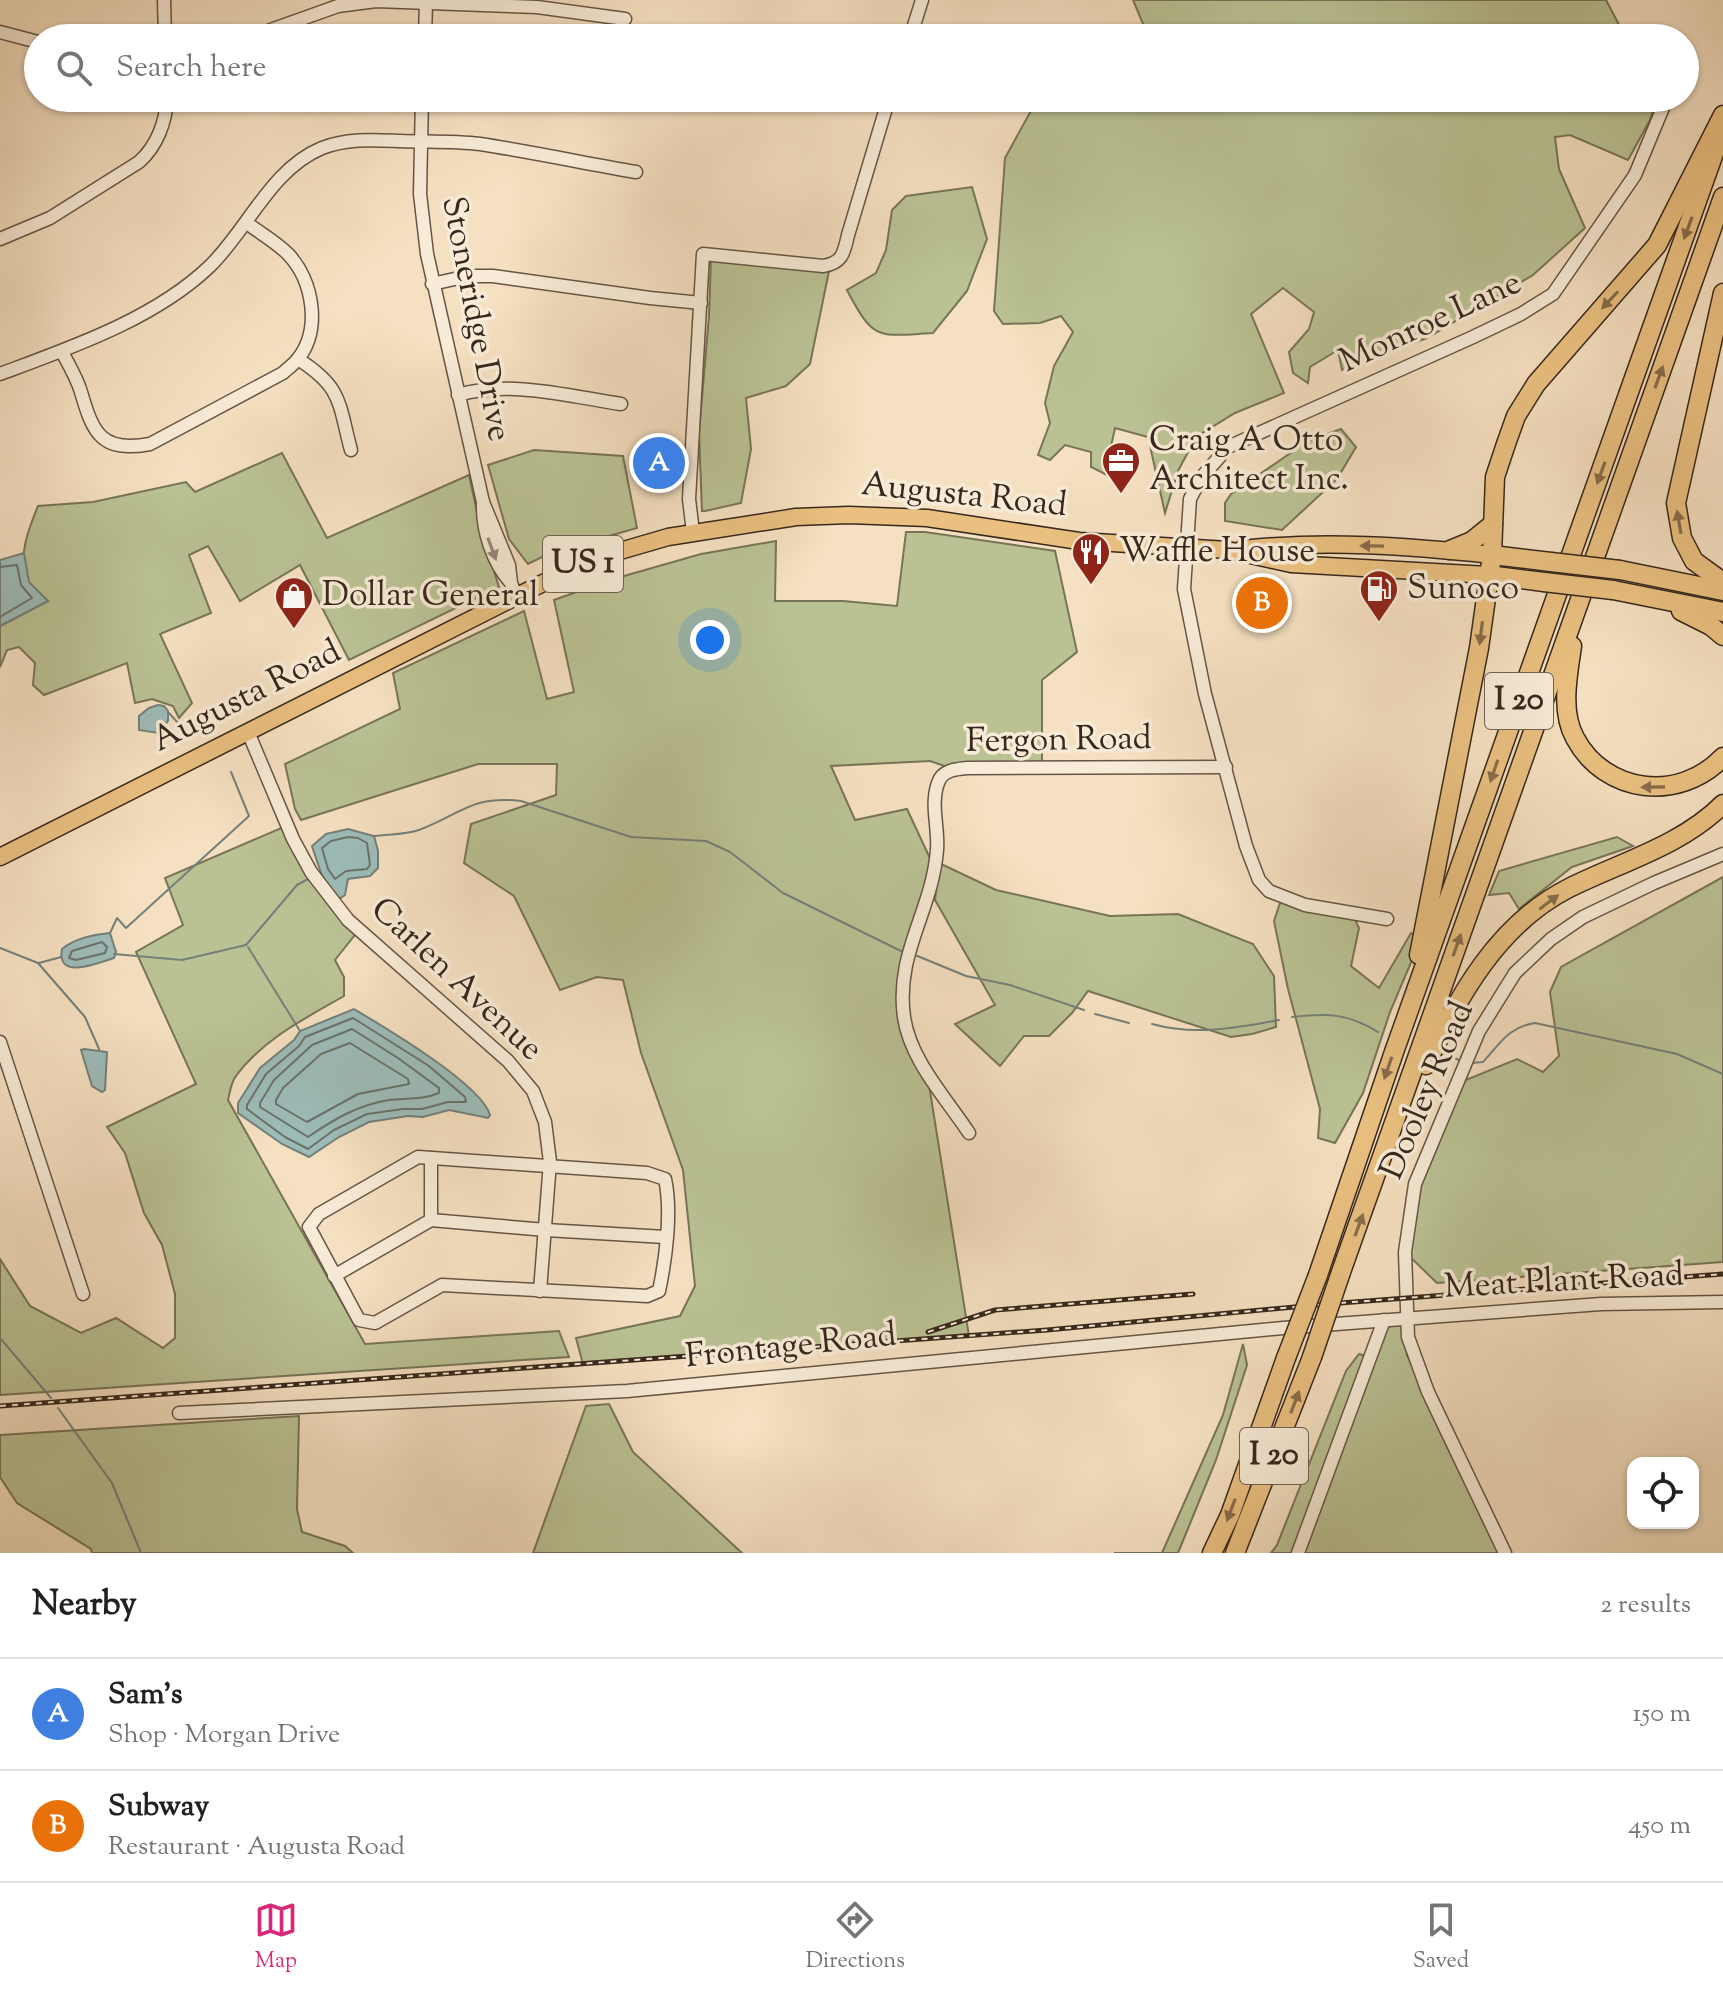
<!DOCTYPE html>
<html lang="en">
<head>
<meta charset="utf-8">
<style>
  body { margin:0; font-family:"Sorts Mill Goudy",serif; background:#f6f6f6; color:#202124 }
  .controls { position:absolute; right:24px; bottom:24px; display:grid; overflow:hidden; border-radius:16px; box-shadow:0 2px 6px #0004 }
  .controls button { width:72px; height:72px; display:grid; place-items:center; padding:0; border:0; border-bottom:2px solid #e0e0e0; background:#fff; color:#202124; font:40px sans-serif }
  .you { position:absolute; left:710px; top:640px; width:28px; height:28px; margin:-20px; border:6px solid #fff; border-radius:50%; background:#1a73e8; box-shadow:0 0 0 12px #1a73e833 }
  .badge { display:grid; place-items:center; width:52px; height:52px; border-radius:50%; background:#db2777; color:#fff; font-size:26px; font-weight:700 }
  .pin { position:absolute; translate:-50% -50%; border:4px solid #fff; box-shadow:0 2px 8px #0006 }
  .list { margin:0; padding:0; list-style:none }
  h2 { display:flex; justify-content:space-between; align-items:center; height:104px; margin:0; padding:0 32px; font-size:34px }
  h2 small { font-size:26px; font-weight:400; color:#757577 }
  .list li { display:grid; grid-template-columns:52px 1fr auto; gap:24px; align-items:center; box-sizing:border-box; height:112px; padding:0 32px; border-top:2px solid #e0e0e0 }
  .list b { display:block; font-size:30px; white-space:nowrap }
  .list p { margin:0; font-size:26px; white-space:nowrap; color:#757577 }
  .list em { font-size:26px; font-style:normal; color:#757577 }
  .icon { flex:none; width:44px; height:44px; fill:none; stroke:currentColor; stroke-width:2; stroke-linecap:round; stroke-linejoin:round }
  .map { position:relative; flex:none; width:1723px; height:1553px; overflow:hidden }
  .search { position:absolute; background:#fff; box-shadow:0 2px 6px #0004; left:24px; right:24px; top:24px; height:88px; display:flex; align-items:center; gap:20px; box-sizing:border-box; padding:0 28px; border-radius:44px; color:#757577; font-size:30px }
  .sheet { height:328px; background:#fff }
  nav { display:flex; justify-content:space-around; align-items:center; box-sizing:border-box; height:112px; border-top:2px solid #e0e0e0; background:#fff; font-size:22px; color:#757577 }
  nav a { display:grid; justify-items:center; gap:4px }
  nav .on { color:#db2777 }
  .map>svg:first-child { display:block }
  .green { fill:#bac294; stroke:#787458; stroke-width:2 }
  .water { fill:#9dbcb9; stroke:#74807a; stroke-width:2 }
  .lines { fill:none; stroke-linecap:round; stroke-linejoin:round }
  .shore { stroke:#6a726a; stroke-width:2 }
  .stream { stroke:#74807a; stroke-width:2 }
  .minor-casing { stroke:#665545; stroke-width:15 }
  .major-casing { stroke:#37271c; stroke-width:19 }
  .highway-casing { stroke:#37271c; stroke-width:21 }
  .minor { stroke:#f8ebd7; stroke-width:12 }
  .major { stroke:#eac080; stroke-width:16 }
  .highway { stroke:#eac080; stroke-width:18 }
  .rail-casing { stroke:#37271c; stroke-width:5 }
  .rail { stroke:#f8ebd7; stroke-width:2; stroke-dasharray:6; stroke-linecap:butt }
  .highway-bridge-casing { stroke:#37271c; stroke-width:21; stroke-linecap:butt }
  .highway-bridge { stroke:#eac080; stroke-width:18 }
  .oneway { fill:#886c49 }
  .oneway2 { fill:#98897a }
  .labels { text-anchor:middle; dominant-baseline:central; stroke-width:7; stroke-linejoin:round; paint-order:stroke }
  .shield { fill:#f8ebd7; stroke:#716254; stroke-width:2 }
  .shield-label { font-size:32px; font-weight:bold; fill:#37271c }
  .street-label { font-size:34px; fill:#37271c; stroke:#f8ebd7 }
  .poi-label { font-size:34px; fill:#37271c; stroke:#f8ebd7; text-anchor:start }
</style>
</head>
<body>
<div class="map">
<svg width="1723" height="1553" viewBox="0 0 1723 1553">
  <rect width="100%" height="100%" fill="#f5e0c1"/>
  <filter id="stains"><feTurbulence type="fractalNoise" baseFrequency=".0025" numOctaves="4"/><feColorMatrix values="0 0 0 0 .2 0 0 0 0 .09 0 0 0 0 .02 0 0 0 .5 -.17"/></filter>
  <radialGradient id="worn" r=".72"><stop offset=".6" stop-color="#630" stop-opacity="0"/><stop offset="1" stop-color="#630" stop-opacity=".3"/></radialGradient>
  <!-- green -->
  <g class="green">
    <polygon points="1133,0 1606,0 1626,38 1149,38"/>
    <polygon points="1038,98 1657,98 1650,120 1628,160 1570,135 1555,137 1559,169 1585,228 1533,275 1427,338 1342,370 1338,350 1310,367 1308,383 1293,373 1289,352 1309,329 1314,312 1283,288 1251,314 1284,393 1235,413 1196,437 1178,471 1165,513 1148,437 1115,428 1105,474 1091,467 1091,452 1065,445 1050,460 1038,455 1050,423 1045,403 1054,366 1073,332 1061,316 1040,323 1003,324 994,311 1005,158"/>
    <path d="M972 187 987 239 967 291 933 333C878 336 874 342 847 290L876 273 886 250 892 210 906 196Z"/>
    <polygon points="711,258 829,271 810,364 786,386 746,398 751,449 741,503 705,511 702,511 699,433 709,316"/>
    <polygon points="1341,429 1356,447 1337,479 1282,530 1225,521 1225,503 1231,494 1308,441"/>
    <polygon points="534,450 623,456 637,528 552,552 528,564 509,539 488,465"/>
    <path d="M282 453 327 538 469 475 480 526 499 587 349 660 300 565 240 601 208 546 189 555 211 613 160 634 192 703 179 718 173 706 152 699 135 703 127 663 44 695 33 685 35 663 19 647 7 650 0 667V626L48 601C42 596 33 589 29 582 16 559 29 528 38 506L93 502 186 482 195 492Z"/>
    <polygon points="906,532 925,532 1055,551 1077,652 1042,680 1042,768 953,769 930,761 831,766 855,820 907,809 935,869 906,955 904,1016 927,1072 969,1336 583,1364 576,1338 680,1316 695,1286 683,1170 641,1053 623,980 597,977 560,990 514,896 464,863 471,824 556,795 557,764 478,764 301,820 295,809 285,764 400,709 393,673 524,611 547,699 574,692 554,600 610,580 701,554 776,541 775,601 843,601 897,606"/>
    <path d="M286 826 358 931 335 960 344 977V996C306 1018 263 1039 236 1076 231 1082 230 1092 228 1100L365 1344 559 1331 569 1357 0 1395V1259L30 1306 81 1333 116 1318 163 1348 175 1338V1294L162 1245 144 1213 125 1153 107 1127 196 1084 136 952 183 925 165 878Z"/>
    <polygon points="1617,837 1633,846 1572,867 1519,909 1509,893 1489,895 1499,871"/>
    <polygon points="939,863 996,890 1110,916 1178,914 1253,944 1274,976 1276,1027 1252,1034 1231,1037 1088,991 1072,1013 1049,1036 1024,1036 1000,1066 955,1024 995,1005 935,900"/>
    <polygon points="1723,877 1723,1262 1437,1283 1405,1252 1412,1193 1456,1084 1517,1059 1543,1072 1559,1056 1550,992 1561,967"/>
    <polygon points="1282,897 1352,913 1359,928 1351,966 1379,988 1411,933 1420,941 1390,1012 1363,1093 1335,1143 1318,1138 1320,1109 1288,989 1274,921"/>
    <polygon points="1402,1322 1407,1355 1502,1553 1271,1553 1277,1545 1346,1371 1359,1354 1373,1358 1387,1323"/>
    <polygon points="1243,1344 1247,1365 1216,1460 1178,1553 1114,1553 1162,1553 1223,1415"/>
    <polygon points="609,1404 633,1452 742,1553 533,1553 586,1406"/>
    <polygon points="299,1416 297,1509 302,1532 345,1546 353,1553 92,1553 91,1549 17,1503 0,1477 0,1435"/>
  </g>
  <!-- water -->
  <g class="water">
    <polygon points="24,553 29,582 48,601 0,626 0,560"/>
    <polygon points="158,705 164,706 168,711 168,721 158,733 139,730 139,716 149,708"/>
    <polygon points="348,829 374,836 378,851 378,868 370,876 348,879 345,895 341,898 334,897 321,873 312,846 326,834"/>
    <path d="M110 933 116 952 114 958C98 963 56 981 62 949 75 938 93 935 110 933Z"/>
    <path d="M354 1009C384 1027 481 1084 490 1115L488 1118 449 1110 423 1117 408 1116 369 1122 339 1137 309 1157 282 1144 238 1113V1103L260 1068 294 1040 300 1031Z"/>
    <polygon points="84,1049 107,1052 105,1090 102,1092 92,1086 81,1050"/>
  </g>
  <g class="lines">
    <!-- shore -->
    <g class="shore">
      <polyline points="0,567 17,565 21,585 32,598 0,617"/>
      <polygon points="348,837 358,838 367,843 370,865 367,869 346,871 335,879 328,869 322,848 331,841"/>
      <polygon points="102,942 107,947 105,953 76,960 69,958 72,951"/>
      <polygon points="353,1018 429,1066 465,1097 466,1102 448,1102 422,1109 403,1109 367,1114 334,1130 308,1149 285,1137 247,1109 247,1105 266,1074 299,1046 305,1037"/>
      <path d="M352 1029 398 1058 439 1088V1093C423 1100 406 1098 389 1100 357 1105 333 1120 308 1137L260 1107V1103L274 1080 312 1045Z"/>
      <polygon points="350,1043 408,1079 409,1084 358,1094 307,1122 276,1104 276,1100 283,1088 321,1054"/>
    </g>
    <!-- stream -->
    <g class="stream">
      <polyline points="169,713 178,723"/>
      <path d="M374 836C389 834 405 835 419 830 461 814 472 795 521 801L631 837 706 841 730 852 783 893 901 951"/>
      <polyline points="110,933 117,918 126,928 249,816 231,772"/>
      <polyline points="248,947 300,1031"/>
      <polyline points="0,948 38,963 85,1017 99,1049"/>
      <polyline points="114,954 182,960 246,945 297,885 308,879"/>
      <polyline points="915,955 966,976 1010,985 1084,1010"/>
      <polyline points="39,963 61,957"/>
      <polyline points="1095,1014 1129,1023"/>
      <path d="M1292 1017C1327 1013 1347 1013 1378 1032"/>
      <path d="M1152 1024C1195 1036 1236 1028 1279 1020"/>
      <polyline points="1441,1053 1459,1060"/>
      <path d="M1472 1063 1483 1062C1500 1044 1508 1027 1535 1023L1677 1054 1723 1074"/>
      <polyline points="0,1338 51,1398"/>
      <polyline points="58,1408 112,1483 141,1553"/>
    </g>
    <!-- minor casing -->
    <g class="minor-casing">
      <g id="minor">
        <polyline points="164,0 165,38"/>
        <polyline points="0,32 38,42"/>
        <polyline points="248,38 338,6 376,1 537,7 625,19"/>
        <polyline points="425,38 426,0"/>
        <polyline points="910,38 922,0"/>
        <polyline points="422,98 420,194 427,254 483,502"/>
        <path d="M0 239 50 218 139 162C157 146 166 122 167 98"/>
        <polyline points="432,284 468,276 493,276 650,298 701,303"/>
        <path d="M62 352C69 365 77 378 81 392 93 433 101 453 150 444L283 373C287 369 293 365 297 360 322 330 313 280 288 254 276 242 260 233 247 223"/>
        <path d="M298 359C343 388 338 402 351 450"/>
        <path d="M0 374C70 348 155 319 210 266 248 229 271 169 322 148 348 138 374 140 400 141 426 142 454 141 480 144 532 152 584 163 636 172"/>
        <path d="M458 395C511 380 568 396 621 404"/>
        <path d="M693 532 689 499 703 254 823 266C843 263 844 252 848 235L889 98"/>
        <path d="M511 583C492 562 482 530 483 502L509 565 511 583 517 597"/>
        <polyline points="248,732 293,839 311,872 348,920 508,1061 533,1091 545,1122 550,1162 540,1291"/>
        <polyline points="1387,919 1305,905 1269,891 1259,880 1246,846 1205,694 1184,589 1190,499 1201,478 1228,447 1473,337 1521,314 1553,294 1635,175 1667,98"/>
        <polyline points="0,1042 83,1294"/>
        <path d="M969 1133C946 1098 910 1060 904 1017 895 953 932 912 937 850 939 828 930 805 938 783 942 770 956 769 968 768L1226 767"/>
        <path d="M418 1157 647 1173 665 1179C672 1211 666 1258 659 1291L647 1296 442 1285 375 1323 359 1320 309 1227 319 1214Z"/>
        <polyline points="431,1220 431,1158"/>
        <polyline points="334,1276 431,1220 546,1230 665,1237"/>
        <polyline points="179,1413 627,1391 1283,1328 1601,1304 1723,1302"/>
        <polyline points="1298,1553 1384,1320"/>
        <polyline points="1505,1553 1428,1392 1408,1337 1405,1252 1415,1184 1479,1031 1515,973 1551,939 1583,917 1654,883 1723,854"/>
      </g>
    </g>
    <!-- major casing -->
    <g class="major-casing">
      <g id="major">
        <path d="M1242 549C1325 540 1409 546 1492 555"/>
        <polyline points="0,857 559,575 596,558 668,537 796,517 849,515 927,518 1079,541 1228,550 1291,564 1488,575"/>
      </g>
    </g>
    <!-- highway casing -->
    <g class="highway-casing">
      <g id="highway">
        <polyline points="1723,293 1676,503 1682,538 1694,561 1723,582"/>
        <polyline points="1450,550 1472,541 1493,524"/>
        <polyline points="1492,555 1551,562"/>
        <polyline points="1620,570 1723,591"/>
        <polyline points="1488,575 1544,582"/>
        <polyline points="1613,590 1723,612"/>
        <polyline points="1681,611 1711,626 1723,636"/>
        <path d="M1572 646C1568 675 1560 711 1575 738 1605 794 1679 803 1723 757"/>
        <polyline points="1419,955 1479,648 1492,555 1495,477 1506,444 1516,416 1536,384 1657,245 1723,115"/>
        <path d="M1426 1065C1458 996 1498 924 1569 888 1621 862 1681 846 1723 804"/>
        <polyline points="1341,1272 1723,197"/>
        <polyline points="1318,1275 1394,1052 1723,128"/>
        <polyline points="1212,1553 1230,1515 1286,1358"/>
        <polyline points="1235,1553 1312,1357"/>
      </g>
    </g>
    <!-- minor -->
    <use href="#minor" class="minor"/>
    <!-- major -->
    <use href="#major" class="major"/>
    <!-- highway -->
    <use href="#highway" class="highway"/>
    <!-- rail casing -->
    <g class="rail-casing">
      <g id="rail">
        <polyline points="928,1332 995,1310 1193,1294"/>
        <polyline points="0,1406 1047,1330 1327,1304 1723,1274"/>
      </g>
    </g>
    <!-- rail -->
    <use href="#rail" class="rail"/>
    <!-- highway-bridge casing -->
    <g class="highway-bridge-casing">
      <g id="highway-bridge">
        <polyline points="1551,562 1620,570"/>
        <polyline points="1544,582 1613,590"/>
        <polyline points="1312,1357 1341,1272"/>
        <polyline points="1286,1358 1318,1275"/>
      </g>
    </g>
    <!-- highway-bridge -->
    <use href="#highway-bridge" class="highway-bridge"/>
  </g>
  <!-- one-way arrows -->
  <defs><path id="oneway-solid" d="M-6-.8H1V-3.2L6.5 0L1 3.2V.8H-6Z" transform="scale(2)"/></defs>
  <g class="oneway">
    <use href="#oneway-solid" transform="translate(1688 228) rotate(110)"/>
    <use href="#oneway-solid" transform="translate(1610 300) rotate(133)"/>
    <use href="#oneway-solid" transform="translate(1659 377) rotate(-70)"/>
    <use href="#oneway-solid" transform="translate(1601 473) rotate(110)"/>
    <use href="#oneway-solid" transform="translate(1679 522) rotate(-100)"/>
    <use href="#oneway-solid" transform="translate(1372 546) rotate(-179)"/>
    <use href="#oneway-solid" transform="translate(1481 633) rotate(97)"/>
    <use href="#oneway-solid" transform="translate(1494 771) rotate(109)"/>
    <use href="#oneway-solid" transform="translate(1653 787) rotate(179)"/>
    <use href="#oneway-solid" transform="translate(1549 902) rotate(-37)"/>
    <use href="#oneway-solid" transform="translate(1457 945) rotate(-70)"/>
    <use href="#oneway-solid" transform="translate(1388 1068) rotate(109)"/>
    <use href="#oneway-solid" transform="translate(1359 1225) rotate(-70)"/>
    <use href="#oneway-solid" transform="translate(1295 1402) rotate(-69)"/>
    <use href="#oneway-solid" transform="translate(1231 1510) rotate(111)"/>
  </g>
  <use class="oneway2" href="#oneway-solid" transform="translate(492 549) rotate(70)"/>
  <!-- icons -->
  <defs>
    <g id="office-pin" transform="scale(2)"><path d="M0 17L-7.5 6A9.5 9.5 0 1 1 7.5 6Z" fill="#8f2418" stroke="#f8ebd7"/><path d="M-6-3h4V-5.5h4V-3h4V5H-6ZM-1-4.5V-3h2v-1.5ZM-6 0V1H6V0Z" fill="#fff"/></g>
    <g id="restaurant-pin" transform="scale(2)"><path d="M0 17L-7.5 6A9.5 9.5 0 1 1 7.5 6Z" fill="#8f2418" stroke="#f8ebd7"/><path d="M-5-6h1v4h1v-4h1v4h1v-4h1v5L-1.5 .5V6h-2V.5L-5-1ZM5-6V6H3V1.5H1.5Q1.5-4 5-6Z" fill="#fff"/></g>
    <g id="fuel-pin" transform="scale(2)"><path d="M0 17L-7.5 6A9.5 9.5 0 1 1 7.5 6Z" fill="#8f2418" stroke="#f8ebd7"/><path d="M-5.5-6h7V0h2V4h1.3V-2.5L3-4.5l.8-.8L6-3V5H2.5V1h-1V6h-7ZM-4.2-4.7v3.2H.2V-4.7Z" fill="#fff"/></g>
    <g id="shop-pin" transform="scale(2)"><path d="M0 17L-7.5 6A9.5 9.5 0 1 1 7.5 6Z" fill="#8f2418" stroke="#f8ebd7"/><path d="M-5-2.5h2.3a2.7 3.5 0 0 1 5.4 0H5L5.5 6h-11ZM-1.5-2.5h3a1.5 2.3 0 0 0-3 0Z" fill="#fff"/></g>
  </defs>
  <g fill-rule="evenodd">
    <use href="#office-pin" x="1121" y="461"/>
    <use href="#restaurant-pin" x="1091" y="552"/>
    <use href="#fuel-pin" x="1379" y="589"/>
    <use href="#shop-pin" x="294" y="596"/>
  </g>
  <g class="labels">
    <!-- shield labels -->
    <g class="shield">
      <rect x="543" y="536" width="80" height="56" rx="6"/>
      <rect x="1485" y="673" width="68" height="56" rx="6"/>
      <rect x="1240" y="1428" width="68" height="56" rx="6"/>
    </g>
    <g class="shield-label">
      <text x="583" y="564">US 1</text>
      <text x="1519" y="701">I 20</text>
      <text x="1274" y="1456">I 20</text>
    </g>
    <!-- street labels -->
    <g class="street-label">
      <text transform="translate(475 319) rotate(79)">Stoneridge Drive</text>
      <text transform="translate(1431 323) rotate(-25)">Monroe Lane</text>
      <text transform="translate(964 496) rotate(6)">Augusta Road</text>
      <text transform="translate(247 697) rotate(-27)">Augusta Road</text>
      <text transform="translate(1059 741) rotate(-1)">Fergon Road</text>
      <text transform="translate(456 980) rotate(43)">Carlen Avenue</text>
      <text transform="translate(1428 1091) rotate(-67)">Dooley Road</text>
      <text transform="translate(1564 1282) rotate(-3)">Meat Plant Road</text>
      <text transform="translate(791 1347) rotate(-6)">Frontage Road</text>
    </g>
    <!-- poi labels -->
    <g class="poi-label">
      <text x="1149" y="441">Craig A Otto<tspan x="1149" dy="39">Architect Inc.</tspan></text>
      <text x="1119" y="552">Waffle House</text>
      <text x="1407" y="589">Sunoco</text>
      <text x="322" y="596">Dollar General</text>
    </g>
  </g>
  <rect width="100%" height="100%" filter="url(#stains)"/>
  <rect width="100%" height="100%" fill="url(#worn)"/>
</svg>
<div class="controls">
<button><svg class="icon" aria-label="locate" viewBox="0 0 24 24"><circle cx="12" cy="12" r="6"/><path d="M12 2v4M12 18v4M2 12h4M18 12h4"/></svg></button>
</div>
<div class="you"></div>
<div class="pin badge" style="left:659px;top:463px;background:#3f7fe0">A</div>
<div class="pin badge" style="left:1262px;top:603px;background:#e8710a">B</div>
<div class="search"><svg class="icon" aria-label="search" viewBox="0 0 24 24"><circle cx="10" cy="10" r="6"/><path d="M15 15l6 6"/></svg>Search here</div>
</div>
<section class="sheet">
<h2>Nearby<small>2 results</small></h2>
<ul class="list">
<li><span class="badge" style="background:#3f7fe0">A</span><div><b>Sam's</b><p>Shop · Morgan Drive</p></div><em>150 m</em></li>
<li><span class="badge" style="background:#e8710a">B</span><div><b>Subway</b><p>Restaurant · Augusta Road</p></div><em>450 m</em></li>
</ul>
</section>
<nav>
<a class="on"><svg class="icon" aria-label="map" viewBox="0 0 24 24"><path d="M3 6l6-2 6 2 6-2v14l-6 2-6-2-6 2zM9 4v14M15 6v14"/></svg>Map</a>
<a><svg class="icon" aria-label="directions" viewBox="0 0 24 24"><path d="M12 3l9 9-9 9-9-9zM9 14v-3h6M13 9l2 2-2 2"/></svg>Directions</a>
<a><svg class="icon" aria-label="saved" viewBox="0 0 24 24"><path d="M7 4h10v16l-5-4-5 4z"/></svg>Saved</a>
</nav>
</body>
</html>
